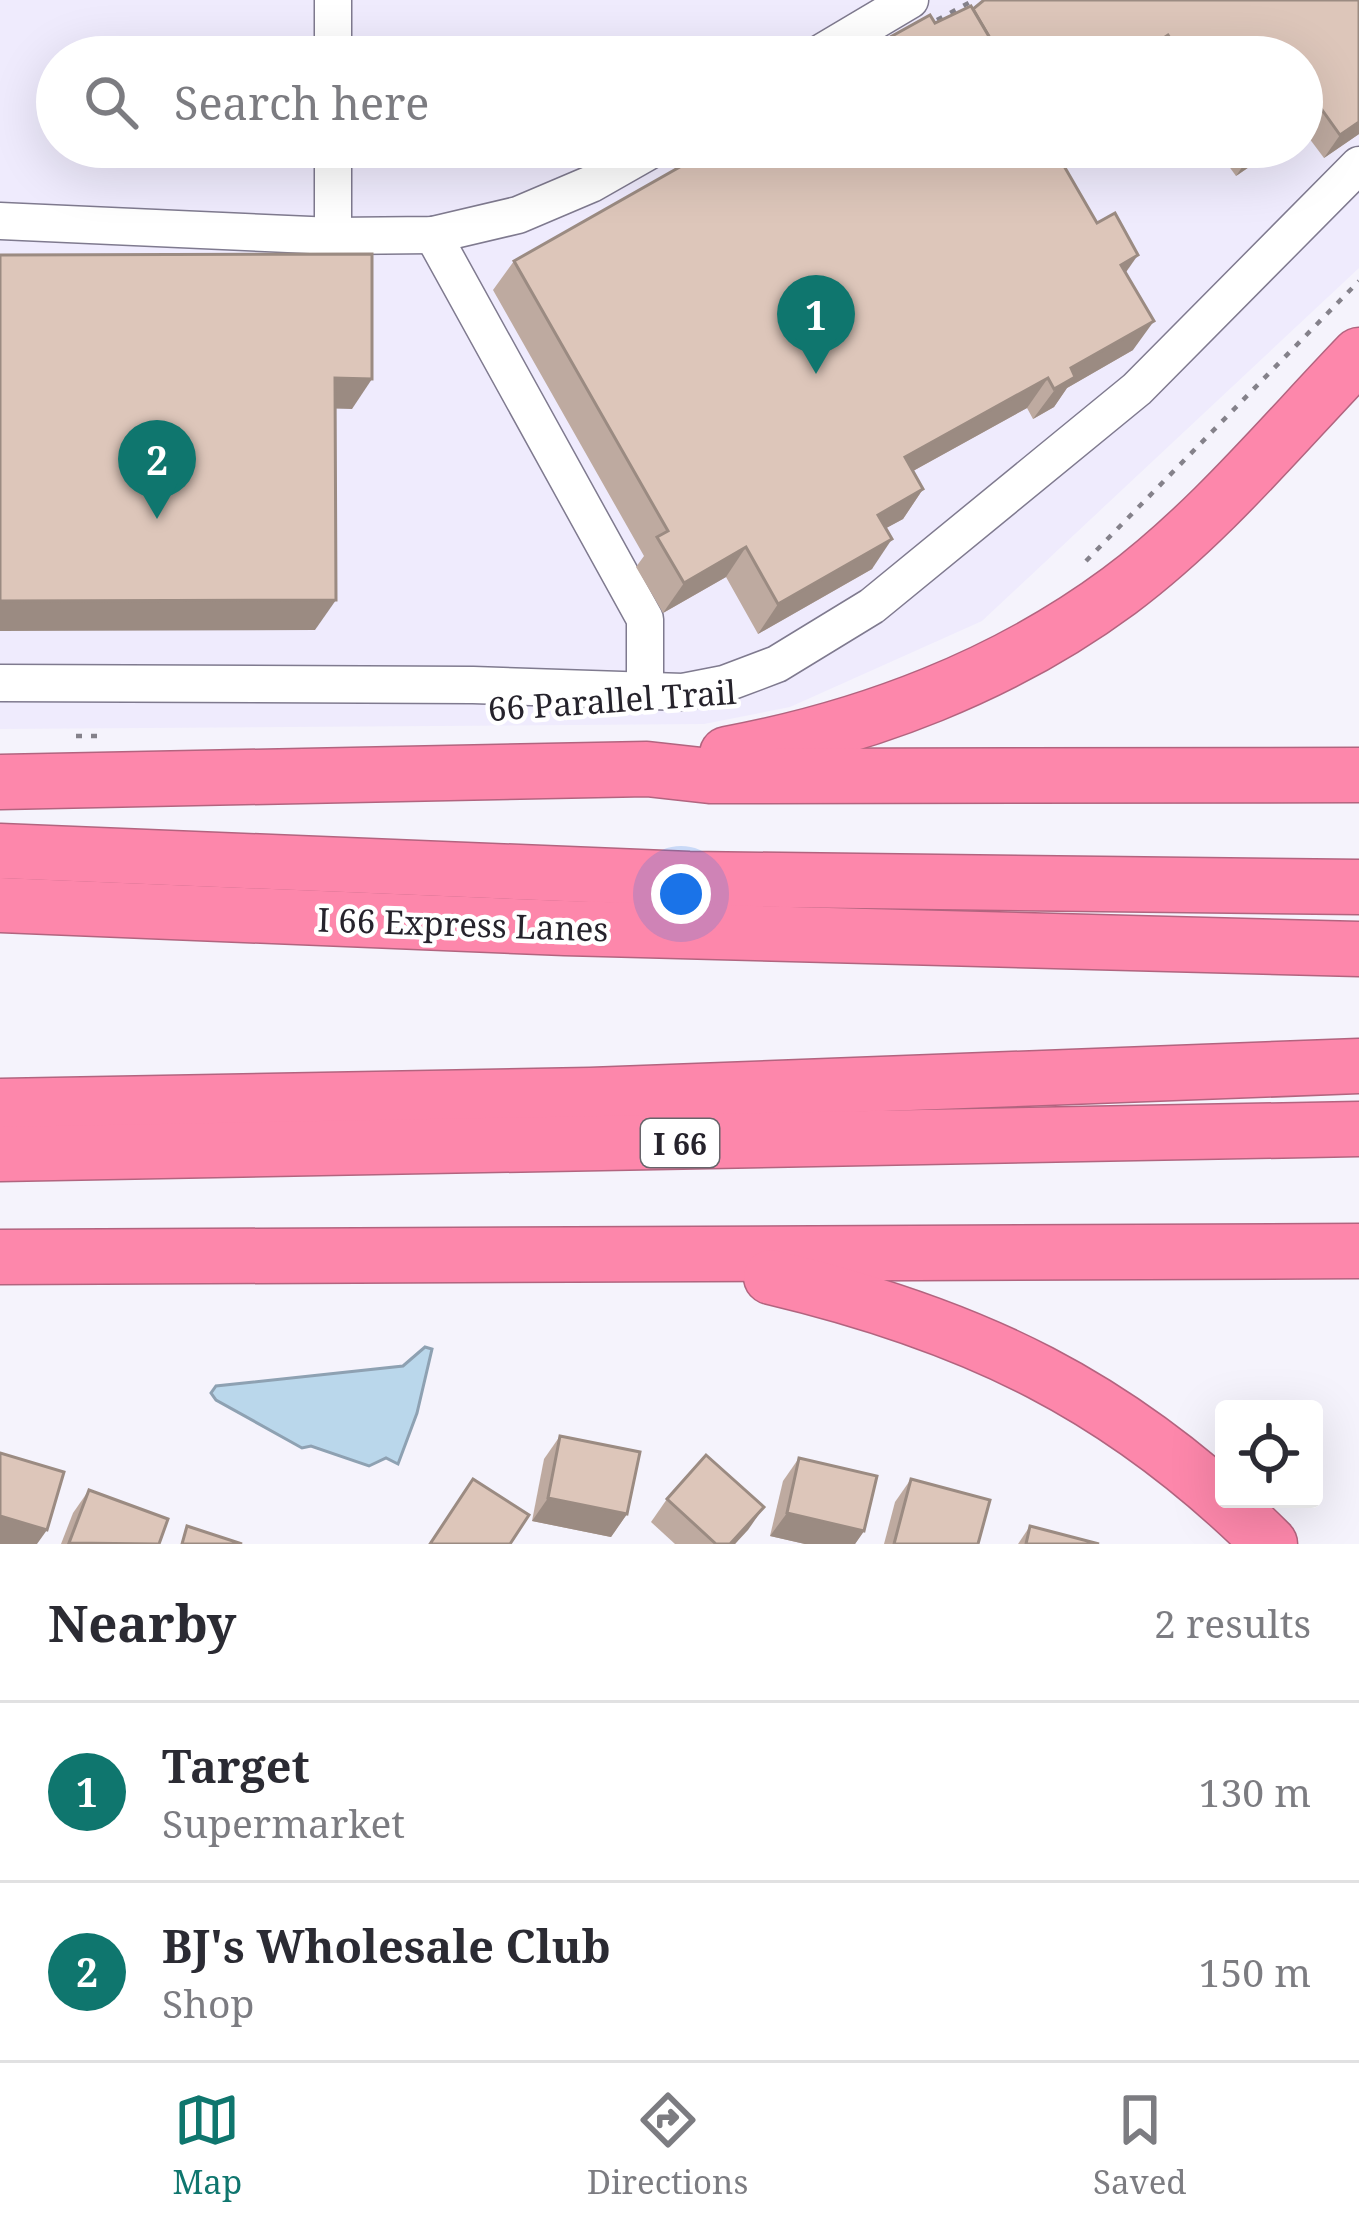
<!DOCTYPE html>
<html lang="en">
<head>
<meta charset="utf-8">
<style>
  body { margin:0; font-family:"Noto Serif",serif; background:#f7f7f7; color:#2b2b33 }
  .controls { position:absolute; right:36px; bottom:36px; display:grid; overflow:hidden; border-radius:12px; box-shadow:0 12px 48px #0002 }
  .controls button { width:108px; height:108px; display:grid; place-items:center; padding:0; border:0; border-bottom:3px solid #e1e1e2; background:#fff; color:#2b2b33; font:60px sans-serif }
  .you { position:absolute; left:681px; top:894px; width:42px; height:42px; margin:-30px; border:9px solid #fff; border-radius:50%; background:#1a73e8; box-shadow:0 0 0 18px #1a73e833 }
  .badge { display:grid; place-items:center; width:78px; height:78px; border-radius:50%; background:#0f766e; color:#fff; font-size:39px; font-weight:700 }
  .pin { position:absolute; translate:-50% -99px; filter:drop-shadow(0 3px 6px #0008) }
  .pin::after { content:''; position:absolute; top:63px; width:42px; height:36px; background:inherit; clip-path:polygon(0 0,100% 0,50% 100%) }
  .list { margin:0; padding:0; list-style:none }
  h2 { display:flex; justify-content:space-between; align-items:center; height:156px; margin:0; padding:0 48px; font-size:51px }
  h2 small { font-size:39px; font-weight:400; color:#7c7c81 }
  .list li { display:grid; grid-template-columns:78px 1fr auto; gap:36px; align-items:center; box-sizing:border-box; height:180px; padding:0 48px; border-top:3px solid #e1e1e2 }
  .list b { display:block; font-size:45px; white-space:nowrap }
  .list p { margin:0; font-size:39px; white-space:nowrap; color:#7c7c81 }
  .list em { font-size:39px; font-style:normal; color:#7c7c81 }
  .icon { flex:none; width:66px; height:66px; fill:none; stroke:currentColor; stroke-width:2; stroke-linecap:round; stroke-linejoin:round }
  .map { position:relative; flex:none; width:1359px; height:1544px; overflow:hidden }
  .search { position:absolute; background:#fff; box-shadow:0 12px 48px #0002; left:36px; right:36px; top:36px; height:132px; display:flex; align-items:center; gap:30px; box-sizing:border-box; padding:0 42px; border-radius:66px; color:#7c7c81; font-size:45px }
  .sheet { height:516px; background:#fff }
  nav { display:flex; justify-content:space-around; align-items:center; box-sizing:border-box; height:168px; border-top:3px solid #e1e1e2; background:#fff; font-size:33px; color:#7c7c81 }
  nav a { display:grid; justify-items:center; gap:6px }
  nav .on { color:#0f766e }
  .map>svg:first-child { display:block }
  .built { fill:#efebfd; fill-rule:evenodd }
  .water { fill:#bad7eb; stroke:#8ea1b2; stroke-width:3 }
  .lines { fill:none; stroke-linecap:round; stroke-linejoin:round }
  .minor-casing { stroke:#7f7a8f; stroke-width:39 }
  .highway-casing { stroke:#b2647f; stroke-width:57 }
  .path { stroke:#84818a; stroke-width:4.5; stroke-dasharray:6 9; stroke-linecap:butt }
  .minor { stroke:#fff; stroke-width:36 }
  .highway { stroke:#fd87ab; stroke-width:54 }
  .wall { fill:#beaaa0 }
  .shaded-wall { fill:#9b8b82 }
  .building { fill:#ddc6ba; stroke:#9b8b82; stroke-width:3 }
  .labels { text-anchor:middle; dominant-baseline:central; stroke-width:9; stroke-linejoin:round; paint-order:stroke }
  .shield { fill:#fff; stroke:#67656b; stroke-width:3 }
  .shield-label { font-size:30px; font-weight:bold; fill:#26232c }
  .street-label { font-size:33px; fill:#26232c; stroke:#fff }
</style>
</head>
<body>
<div class="map">
<svg width="1359" height="1544" viewBox="0 0 1359 1544">
  <rect width="100%" height="100%" fill="#f5f3fc"/>
  <!-- built -->
  <path class="built" d="M0 0H1359V268L982 621 790 707 704 724 0 729ZM57 57H1302V147H57Z"/>
  <!-- water -->
  <polygon class="water" points="425,1347 432,1349 417,1413 398,1464 386,1458 369,1466 311,1446 302,1448 216,1400 211,1393 216,1386 403,1366"/>
  <g class="lines">
    <!-- minor casing -->
    <g class="minor-casing">
      <g id="minor">
        <polyline points="333,57 333,0"/>
        <polyline points="814,57 910,0"/>
        <polyline points="0,221 333,236 433,235 518,215 591,184 656,147"/>
        <polyline points="433,235 645,619 645,691"/>
        <polyline points="333,236 333,147"/>
        <polyline points="0,683 473,685 683,692 724,684 777,664 872,606 1137,389 1359,165"/>
      </g>
    </g>
    <!-- highway casing -->
    <g class="highway-casing">
      <g id="highway">
        <path d="M727 754C867 728 1004 676 1119 591 1209 524 1282 435 1359 355"/>
        <polyline points="0,782 647,769 710,776 1359,775"/>
        <polyline points="0,851 689,879 1359,887"/>
        <polyline points="0,905 565,928 1359,949"/>
        <polyline points="0,1106 590,1095 1359,1066"/>
        <polyline points="0,1154 1359,1129"/>
        <polyline points="0,1257 1359,1251"/>
        <path d="M771 1277C973 1325 1121 1395 1270 1544"/>
      </g>
    </g>
    <!-- path -->
    <g class="path">
      <polyline points="937,20 974,0"/>
      <polyline points="685,159 706,147"/>
      <polyline points="1086,561 1359,281"/>
      <polyline points="76,736 106,736"/>
    </g>
    <!-- minor -->
    <use href="#minor" class="minor"/>
    <!-- highway -->
    <use href="#highway" class="highway"/>
  </g>
  <!-- wall -->
  <g class="wall">
    <polygon points="1359,0 1359,134 1324,158 1303,130 1302,57 855,57 973,9"/>
    <polygon points="1215,147 1278,147 1236,176"/>
    <polygon points="1058,155 1126,273 1133,350 1067,388 1054,407 1033,419 1027,408 913,471 923,489 903,519 886,528 872,569 758,634 726,577 663,613 636,567 644,556 493,290 514,261"/>
    <polygon points="560,1436 627,1514 611,1537 532,1521 544,1459"/>
    <polygon points="799,1458 864,1531 855,1544 805,1544 770,1536 783,1481"/>
    <polygon points="911,1479 978,1544 884,1544 895,1502"/>
    <polygon points="89,1490 159,1544 61,1544 73,1513"/>
    <polygon points="667,1499 764,1507 735,1544 675,1544 651,1522"/>
    <polygon points="1030,1526 1099,1544 1018,1544"/>
  </g>
  <!-- shaded-wall -->
  <g class="shaded-wall">
    <polygon points="1168,35 1153,57 1135,57"/>
    <polygon points="1320,107 1303,130 1302,131 1302,119"/>
    <polygon points="1359,122 1359,134 1324,158 1340,135"/>
    <polygon points="1053,147 1070,147 1031,174"/>
    <polygon points="1261,147 1278,147 1236,176 1252,153"/>
    <polygon points="1138,255 1117,285 1121,265"/>
    <polygon points="1154,321 1133,350 1067,388 1054,407 1033,419 1071,368"/>
    <polygon points="335,378 372,379 352,409 314,408"/>
    <polygon points="1048,378 1027,408 884,487 905,457"/>
    <polygon points="923,489 903,519 857,544 878,515"/>
    <polygon points="892,539 872,569 758,634 778,604"/>
    <polygon points="746,547 726,577 663,613 684,583"/>
    <polygon points="336,600 315,630 0,631 0,601"/>
    <polygon points="548,1498 627,1514 611,1537 532,1521"/>
    <polygon points="764,1507 748,1530 735,1544 730,1544"/>
    <polygon points="787,1513 864,1531 855,1544 805,1544 770,1536"/>
    <polygon points="0,1516 47,1530 37,1544 0,1544"/>
  </g>
  <!-- building -->
  <g class="building">
    <polygon points="984,0 1359,0 1359,122 1340,135 1320,107 1302,119 1302,57 1183,57 1168,35 1135,57 1001,57 973,9"/>
    <polygon points="971,6 1001,57 856,56 930,15 935,23"/>
    <polygon points="715,147 1053,147 1097,223 1115,213 1138,255 1121,265 1154,321 1071,368 1075,377 1054,389 1048,378 905,457 923,489 878,515 892,539 778,604 746,547 684,583 657,537 668,531 514,261"/>
    <polygon points="372,254 372,379 335,378 336,600 0,601 0,255"/>
    <polygon points="560,1436 640,1452 627,1514 548,1498"/>
    <polygon points="0,1453 64,1472 47,1530 0,1516"/>
    <polygon points="706,1455 764,1507 730,1544 716,1544 667,1499"/>
    <polygon points="799,1458 877,1476 864,1531 787,1513"/>
    <polygon points="473,1479 529,1515 510,1544 430,1544"/>
    <polygon points="911,1479 990,1500 978,1544 894,1544"/>
    <polygon points="89,1490 168,1519 159,1544 69,1543"/>
    <polygon points="187,1526 242,1544 182,1544"/>
    <polygon points="1030,1526 1099,1544 1026,1544"/>
  </g>
  <g class="labels">
    <!-- shield labels -->
    <rect class="shield" x="641" y="1119" width="78" height="48" rx="9"/>
    <g class="shield-label">
      <text x="680" y="1143">I 66</text>
    </g>
    <!-- street labels -->
    <g class="street-label">
      <text transform="translate(612 700) rotate(-4)">66 Parallel Trail</text>
      <text transform="translate(463 924) rotate(2)">I 66 Express Lanes</text>
    </g>
  </g>
</svg>
<div class="controls">
<button><svg class="icon" aria-label="locate" viewBox="0 0 24 24"><circle cx="12" cy="12" r="6"/><path d="M12 2v4M12 18v4M2 12h4M18 12h4"/></svg></button>
</div>
<div class="you"></div>
<div class="pin badge" style="left:816px;top:374px">1</div>
<div class="pin badge" style="left:157px;top:519px">2</div>
<div class="search"><svg class="icon" aria-label="search" viewBox="0 0 24 24"><circle cx="10" cy="10" r="6"/><path d="M15 15l6 6"/></svg>Search here</div>
</div>
<section class="sheet">
<h2>Nearby<small>2 results</small></h2>
<ul class="list">
<li><span class="badge">1</span><div><b>Target</b><p>Supermarket</p></div><em>130 m</em></li>
<li><span class="badge">2</span><div><b>BJ's Wholesale Club</b><p>Shop</p></div><em>150 m</em></li>
</ul>
</section>
<nav>
<a class="on"><svg class="icon" aria-label="map" viewBox="0 0 24 24"><path d="M3 6l6-2 6 2 6-2v14l-6 2-6-2-6 2zM9 4v14M15 6v14"/></svg>Map</a>
<a><svg class="icon" aria-label="directions" viewBox="0 0 24 24"><path d="M12 3l9 9-9 9-9-9zM9 14v-3h6M13 9l2 2-2 2"/></svg>Directions</a>
<a><svg class="icon" aria-label="saved" viewBox="0 0 24 24"><path d="M7 4h10v16l-5-4-5 4z"/></svg>Saved</a>
</nav>
</body>
</html>
